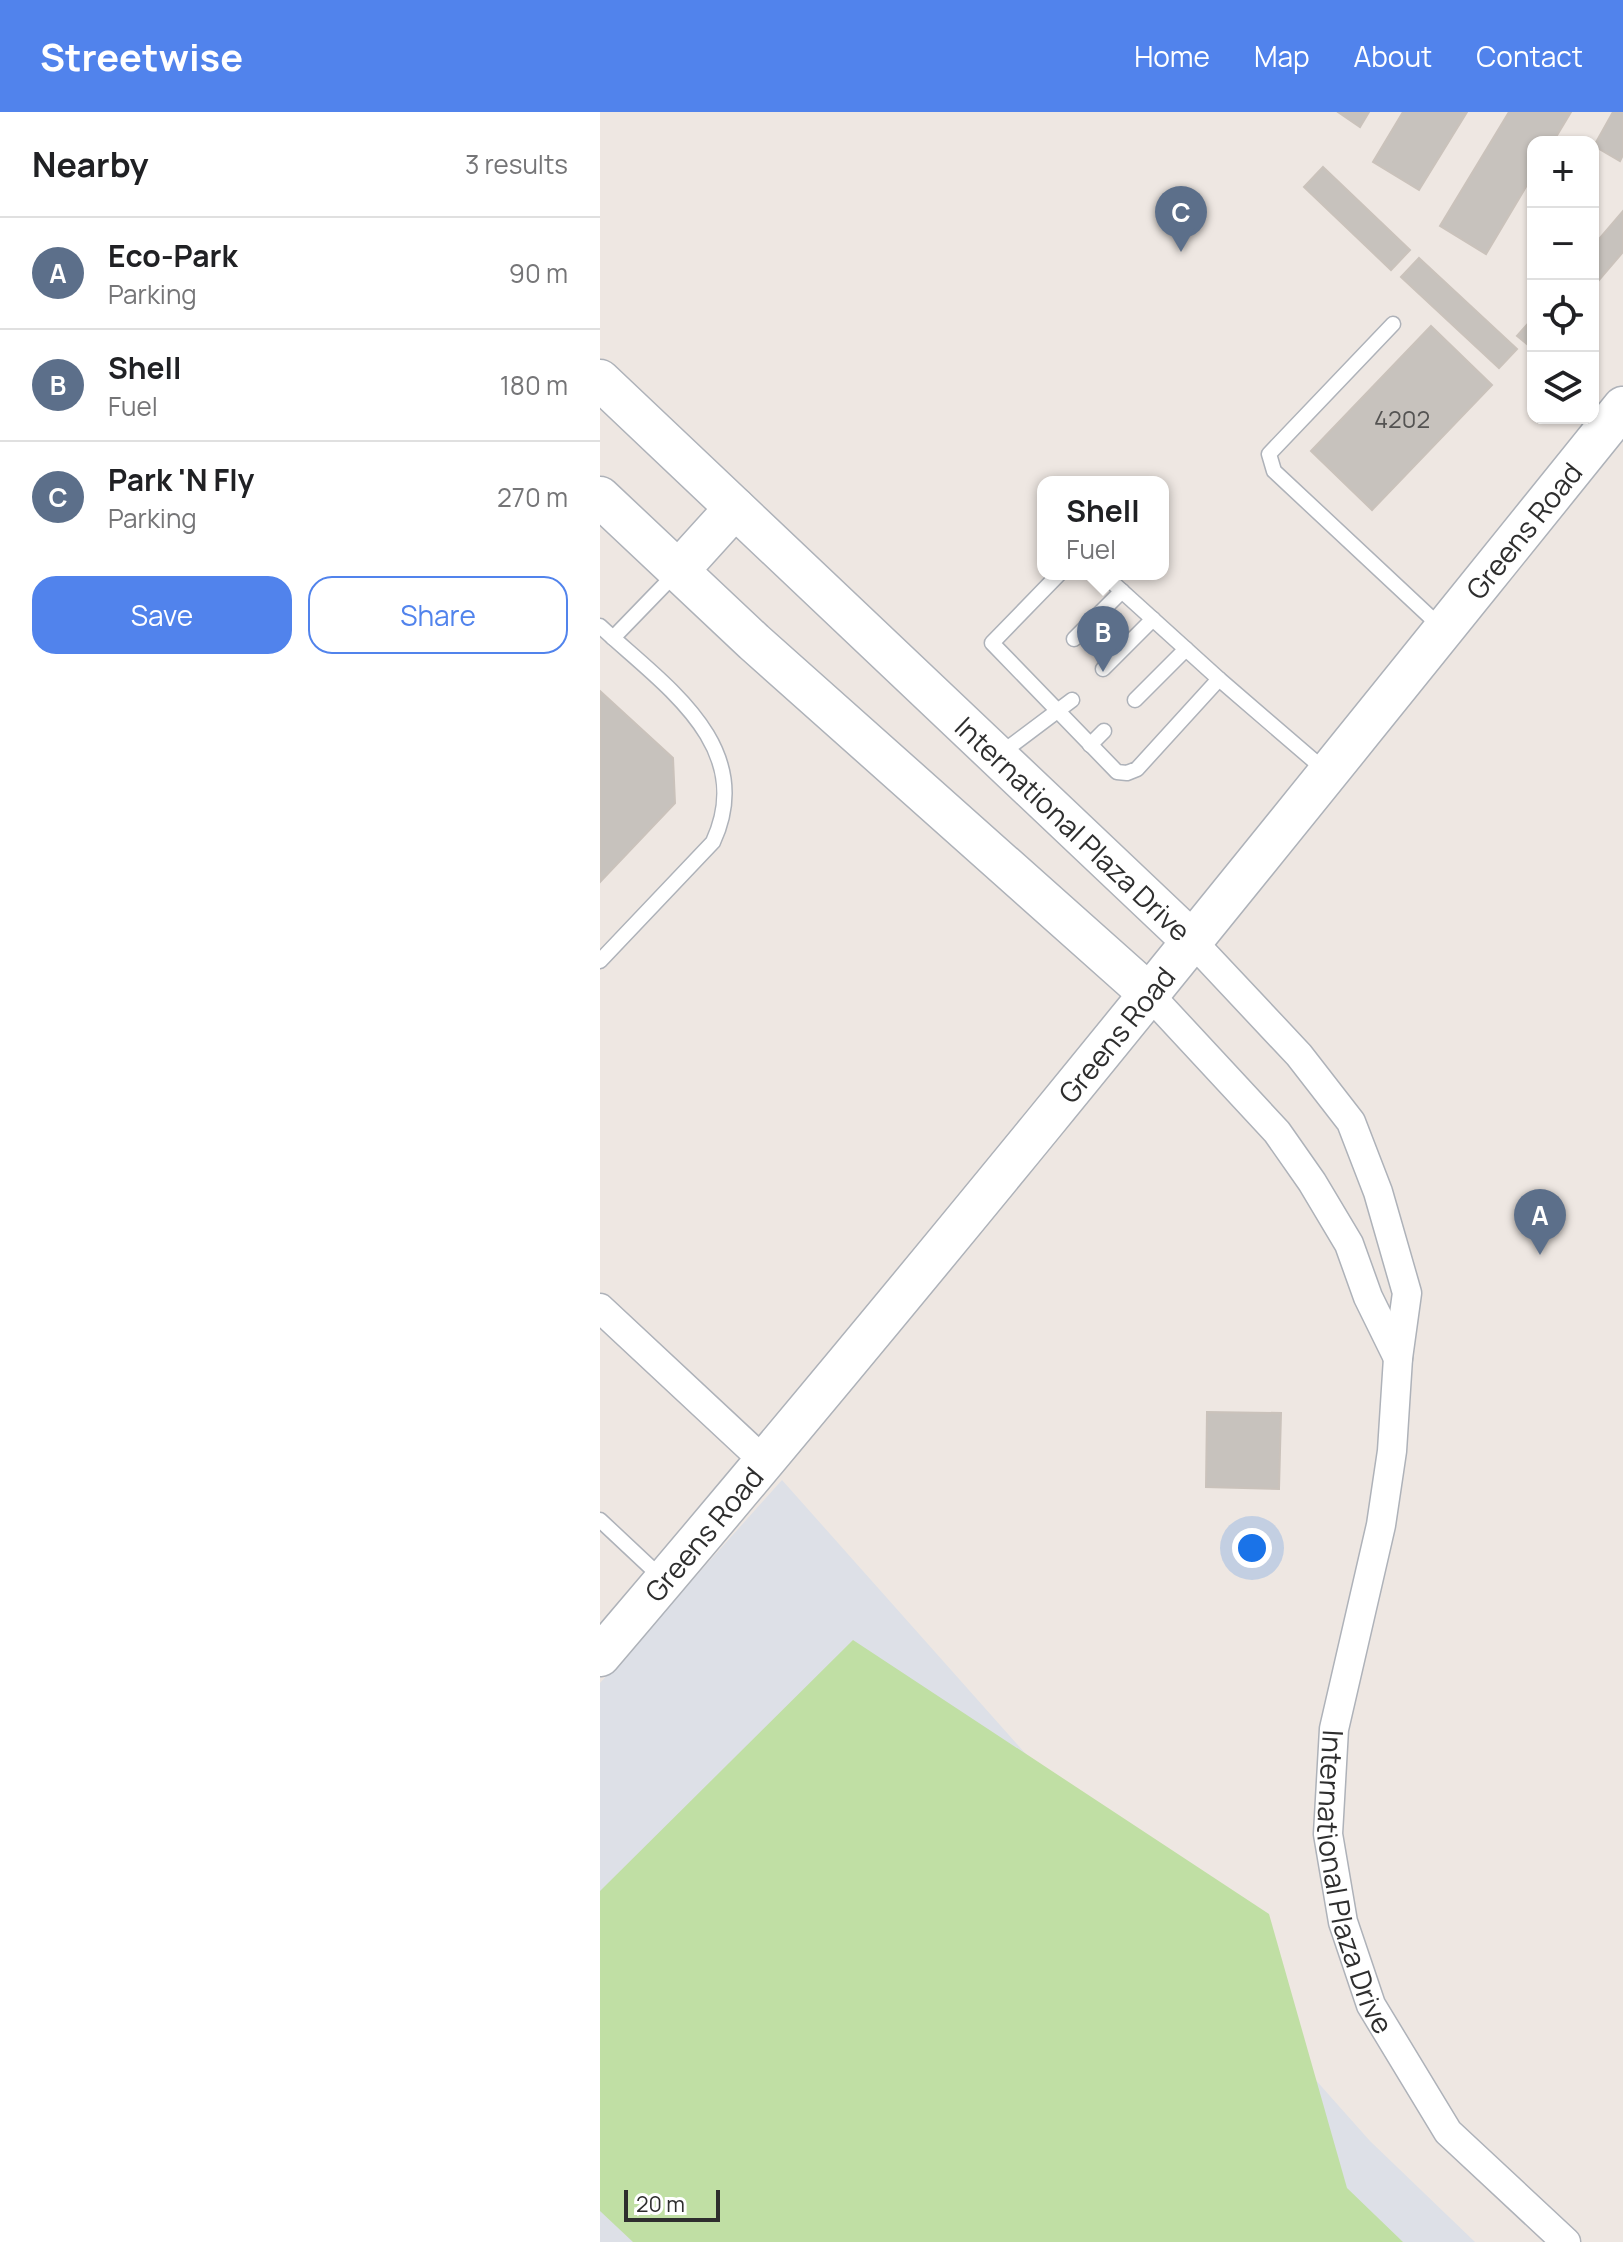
<!DOCTYPE html>
<html lang="en">
<head>
<meta charset="utf-8">
<style>
  body { margin:0; font-family:Manrope,sans-serif; background:#f6f6f6; color:#202124 }
  .controls { position:absolute; right:24px; top:24px; display:grid; overflow:hidden; border-radius:16px; box-shadow:0 2px 6px #0004 }
  .controls button { width:72px; height:72px; display:grid; place-items:center; padding:0; border:0; border-bottom:2px solid #e0e0e0; background:#fff; color:#202124; font:40px sans-serif }
  .scale { position:absolute; left:24px; bottom:20px; width:96px; box-sizing:border-box; padding-left:8px; border:4px solid #2e2e2e; border-top:0; font-size:22px; line-height:28px; white-space:nowrap; color:#2e2e2e; -webkit-text-stroke:6px #fff; paint-order:stroke }
  .you { position:absolute; left:652px; top:1436px; width:28px; height:28px; margin:-20px; border:6px solid #fff; border-radius:50%; background:#1a73e8; box-shadow:0 0 0 12px #1a73e833 }
  .badge { display:grid; place-items:center; width:52px; height:52px; border-radius:50%; background:#5183ec; color:#fff; font-size:26px; font-weight:700 }
  .pin { position:absolute; translate:-50% -66px; filter:drop-shadow(0 2px 4px #0008) }
  .pin::after { content:''; position:absolute; top:42px; width:28px; height:24px; background:inherit; clip-path:polygon(0 0,100% 0,50% 100%) }
  .popup { position:absolute; left:437px; top:364px; width:132px; height:104px; box-sizing:border-box; display:grid; place-content:center; border-radius:16px; background:#fff; filter:drop-shadow(0 2px 6px #0005); font-size:26px; white-space:nowrap; color:#757577 }
  .popup b { font-size:30px; color:#202124 }
  .popup::after { content:''; position:absolute; left:50%; top:100%; margin-left:-16px; border:16px solid transparent; border-top-color:#fff }
  .list { margin:0; padding:0; list-style:none }
  h2 { display:flex; justify-content:space-between; align-items:center; height:104px; margin:0; padding:0 32px; font-size:34px }
  h2 small { font-size:26px; font-weight:400; color:#757577 }
  .list li { display:grid; grid-template-columns:52px 1fr auto; gap:24px; align-items:center; box-sizing:border-box; height:112px; padding:0 32px; border-top:2px solid #e0e0e0 }
  .list b { display:block; font-size:30px; white-space:nowrap }
  .list p { margin:0; font-size:26px; white-space:nowrap; color:#757577 }
  .list em { font-size:26px; font-style:normal; color:#757577 }
  .actions { display:flex; gap:16px; padding:24px 32px }
  .actions a { flex:1; padding:18px 0; border:2px solid #5183ec; border-radius:24px; text-align:center; font-size:28px; color:#5183ec }
  .actions .main { background:#5183ec; color:#fff }
  .icon { flex:none; width:44px; height:44px; fill:none; stroke:currentColor; stroke-width:2; stroke-linecap:round; stroke-linejoin:round }
  .map { position:relative; flex:none; width:1023px; height:2130px; overflow:hidden }
  header { display:flex; align-items:center; gap:48px; box-sizing:border-box; height:112px; padding:0 40px; background:#5183ec; color:#fff }
  header strong { font-size:38px }
  nav { display:flex; gap:44px; margin-inline-start:auto; font-size:28px }
  main { display:flex }
  aside { flex:1; background:#fff }
  .map>svg:first-child { display:block }
  .airport { fill:#dde0e7 }
  .green { fill:#c0dfa4 }
  .building { fill:#c7c2bd; stroke:#cac2bb; stroke-width:2 }
  .lines { fill:none; stroke-linecap:round; stroke-linejoin:round }
  .lane-casing { stroke:#aeb2b9; stroke-width:17 }
  .street-casing { stroke:#aeb2b9; stroke-width:31 }
  .secondary-casing { stroke:#aeb2b9; stroke-width:43 }
  .lane { stroke:#fff; stroke-width:14 }
  .street { stroke:#fff; stroke-width:28 }
  .secondary { stroke:#fff; stroke-width:40 }
  .labels { text-anchor:middle; dominant-baseline:central; stroke-width:6; stroke-linejoin:round; paint-order:stroke }
  .number-label { font-size:24px; fill:#545352 }
  .street-label { font-size:28px; fill:#2e2e2e; stroke:#fff }
</style>
</head>
<body>
<header>
<strong>Streetwise</strong>
<nav><a>Home</a><a>Map</a><a>About</a><a>Contact</a></nav>
</header>
<main>
<aside>
<h2>Nearby<small>3 results</small></h2>
<ul class="list">
<li><span class="badge" style="background:#5c6f8a">A</span><div><b>Eco-Park</b><p>Parking</p></div><em>90 m</em></li>
<li><span class="badge" style="background:#5c6f8a">B</span><div><b>Shell</b><p>Fuel</p></div><em>180 m</em></li>
<li><span class="badge" style="background:#5c6f8a">C</span><div><b>Park 'N Fly</b><p>Parking</p></div><em>270 m</em></li>
</ul>
<div class="actions"><a class="main">Save</a><a>Share</a></div>
</aside>
<div class="map">
<svg width="1023" height="2130" viewBox="0 0 1023 2130">
  <rect width="100%" height="100%" fill="#eee7e2"/>
  <!-- airport -->
  <polygon class="airport" points="182,1368 770,2029 875,2130 0,2130 0,1571"/>
  <!-- green -->
  <polygon class="green" points="253,1528 669,1802 747,2076 803,2130 33,2130 0,2099 0,1779"/>
  <!-- building -->
  <g class="building">
    <polygon points="738,0 769,0 760,15"/>
    <polygon points="803,0 867,0 819,78 773,50"/>
    <polygon points="909,0 971,0 953,30 933,30 933,63 886,142 840,114"/>
    <polygon points="1013,0 1023,0 1023,43 1020,49 994,34"/>
    <polygon points="723,55 810,138 791,158 704,75"/>
    <polygon points="1023,99 1023,140 993,175 993,134"/>
    <polygon points="819,146 917,237 899,256 801,165"/>
    <polygon points="933,206 933,237 917,224"/>
    <polygon points="831,214 892,273 772,398 711,339"/>
    <polygon points="0,579 73,646 75,691 0,770"/>
    <polygon points="607,1300 681,1301 679,1377 606,1375"/>
  </g>
  <g class="lines">
    <!-- lane casing -->
    <g class="lane-casing">
      <g id="lane">
        <polyline points="793,212 669,342 674,359 843,517"/>
        <polyline points="459,462 392,531 517,660 527,661 537,657 619,567 727,660"/>
        <polyline points="503,462 619,567"/>
        <path d="M0 514C62 572 158 633 113 730L0 849"/>
        <polyline points="13,526 75,462"/>
        <polyline points="474,527 522,479"/>
        <polyline points="503,557 553,507"/>
        <polyline points="535,588 586,537"/>
        <polyline points="490,633 504,619"/>
        <polyline points="400,642 472,588"/>
        <polyline points="0,1408 64,1468"/>
      </g>
    </g>
    <!-- street casing -->
    <g class="street-casing">
      <g id="street">
        <path id="s1" d="M591 828 699 943 751 1010 778 1080 807 1181 798 1246 792 1339 781 1413 734 1617 728 1722 743 1810 771 1893 848 2020 966 2130"/>
        <polyline points="548,881 677,1020 712,1070 749,1132 768,1185 798,1246"/>
        <polyline points="0,1196 165,1350"/>
      </g>
    </g>
    <!-- secondary casing -->
    <g class="secondary-casing">
      <g id="secondary">
        <path id="s2" d="M0 268 591 828"/>
        <polyline points="0,385 154,530 548,881"/>
        <polyline points="78,459 135,396"/>
        <path id="s3" d="M0 1544C349 1135 685 714 1023 295"/>
      </g>
    </g>
    <!-- lane -->
    <use href="#lane" class="lane"/>
    <!-- street -->
    <use href="#street" class="street"/>
    <!-- secondary -->
    <use href="#secondary" class="secondary"/>
  </g>
  <g class="labels">
    <!-- number labels -->
    <g class="number-label">
      <text x="802" y="306">4202</text>
    </g>
    <!-- street labels -->
    <g class="street-label">
      <text stroke="none"><textPath href="#s3" startOffset="1456">Greens Road</textPath></text>
      <text stroke="none"><textPath href="#s2" startOffset="652">International Plaza Drive</textPath></text>
      <text stroke="none"><textPath href="#s3" startOffset="808">Greens Road</textPath></text>
      <text stroke="none"><textPath href="#s3" startOffset="160">Greens Road</textPath></text>
      <text stroke="none"><textPath href="#s1" startOffset="1022">International Plaza Drive</textPath></text>
    </g>
  </g>
</svg>
<div class="controls">
<button>+</button>
<button>−</button>
<button><svg class="icon" aria-label="locate" viewBox="0 0 24 24"><circle cx="12" cy="12" r="6"/><path d="M12 2v4M12 18v4M2 12h4M18 12h4"/></svg></button>
<button><svg class="icon" aria-label="layers" viewBox="0 0 24 24"><path d="M12 4l9 5-9 5-9-5zM3 14l9 5 9-5"/></svg></button>
</div>
<div class="scale">20 m</div>
<div class="you"></div>
<div class="pin badge" style="left:940px;top:1143px;background:#5c6f8a">A</div>
<div class="pin badge" style="left:503px;top:560px;background:#5c6f8a">B</div>
<div class="popup"><b>Shell</b>Fuel</div>
<div class="pin badge" style="left:581px;top:140px;background:#5c6f8a">C</div>
</div>
</main>
</body>
</html>
